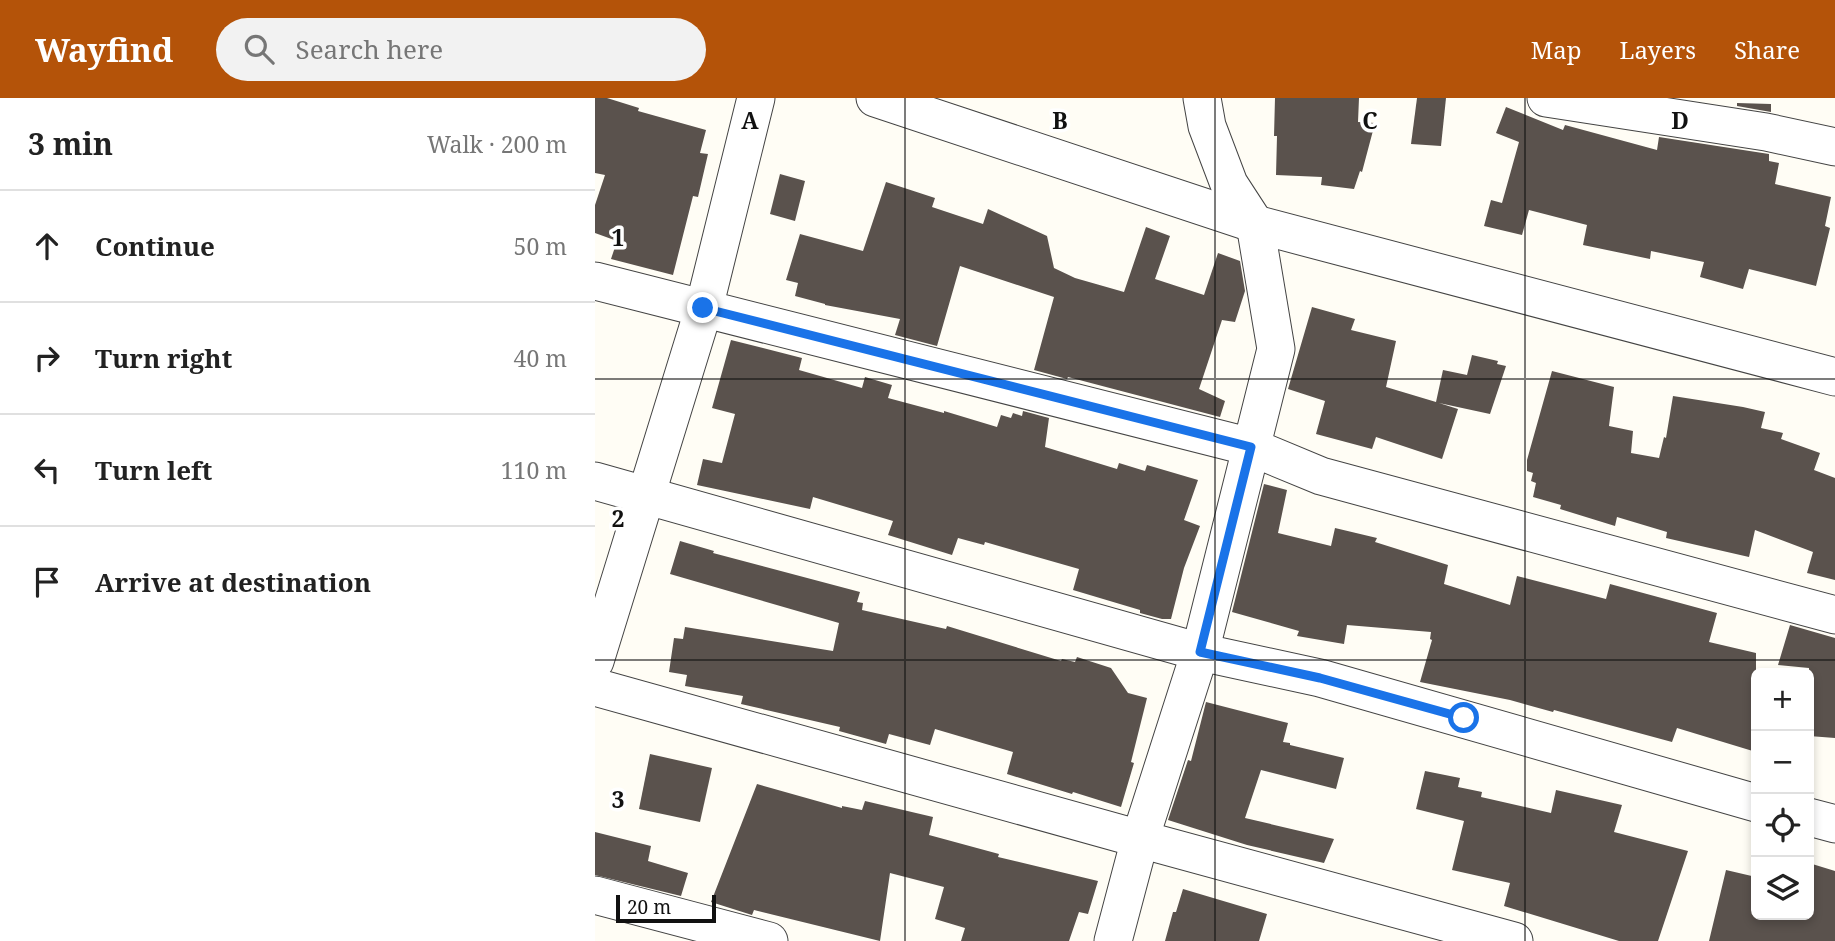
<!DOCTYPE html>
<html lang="en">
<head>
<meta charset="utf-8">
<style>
  body { margin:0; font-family:"Noto Serif",serif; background:#f2f2f2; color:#222 }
  .controls { position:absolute; right:21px; bottom:21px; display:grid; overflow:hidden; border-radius:10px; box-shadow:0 4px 10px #0003 }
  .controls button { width:63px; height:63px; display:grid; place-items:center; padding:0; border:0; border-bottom:2px solid #e0e0e0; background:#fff; color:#222; font:35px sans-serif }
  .scale { position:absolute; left:21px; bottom:18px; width:100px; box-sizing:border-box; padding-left:7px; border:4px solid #111; border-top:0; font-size:19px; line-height:24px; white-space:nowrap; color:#111; -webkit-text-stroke:5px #fff; paint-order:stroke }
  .stop { position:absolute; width:21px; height:21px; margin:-16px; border:5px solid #1a73e8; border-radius:50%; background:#fff }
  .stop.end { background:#1a73e8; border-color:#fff; box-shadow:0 2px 7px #0008 }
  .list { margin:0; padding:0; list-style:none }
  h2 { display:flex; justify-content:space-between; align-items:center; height:91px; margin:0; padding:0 28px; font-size:30px }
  h2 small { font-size:23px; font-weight:400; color:#767676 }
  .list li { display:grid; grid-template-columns:46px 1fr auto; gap:21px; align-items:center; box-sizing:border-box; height:112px; padding:0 28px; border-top:2px solid #e0e0e0 }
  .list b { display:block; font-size:26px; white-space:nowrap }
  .list em { font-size:23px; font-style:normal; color:#767676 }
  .icon { flex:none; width:38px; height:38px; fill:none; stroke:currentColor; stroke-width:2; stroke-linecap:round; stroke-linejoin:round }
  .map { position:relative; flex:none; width:1240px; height:843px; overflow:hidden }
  header { display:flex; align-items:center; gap:42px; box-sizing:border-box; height:98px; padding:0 35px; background:#b45309; color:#fff }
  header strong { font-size:33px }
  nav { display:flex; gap:38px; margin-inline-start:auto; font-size:24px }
  .search { width:490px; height:63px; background:#f2f2f2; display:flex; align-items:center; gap:18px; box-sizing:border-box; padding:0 24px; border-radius:38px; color:#767676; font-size:26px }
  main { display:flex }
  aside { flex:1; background:#fff }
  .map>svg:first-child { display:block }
  .building { fill:#5a524d }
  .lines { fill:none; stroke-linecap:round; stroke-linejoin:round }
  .minor-casing { stroke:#444; stroke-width:39 }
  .minor { stroke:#fff; stroke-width:37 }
  .route { stroke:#1a73e8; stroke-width:9 }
  .grid { fill:none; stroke:#111; stroke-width:2; stroke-opacity:0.55 }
  .grid-label { font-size:23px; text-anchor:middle; font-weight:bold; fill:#111; stroke:#fff; stroke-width:7; stroke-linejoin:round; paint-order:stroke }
</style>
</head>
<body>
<header>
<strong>Wayfind</strong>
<div class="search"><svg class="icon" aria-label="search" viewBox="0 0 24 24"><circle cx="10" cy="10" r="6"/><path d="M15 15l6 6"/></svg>Search here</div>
<nav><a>Map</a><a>Layers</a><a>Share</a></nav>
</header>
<main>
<aside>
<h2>3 min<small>Walk · 200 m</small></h2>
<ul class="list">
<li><svg class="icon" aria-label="ahead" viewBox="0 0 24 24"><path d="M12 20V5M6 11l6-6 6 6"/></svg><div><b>Continue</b></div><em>50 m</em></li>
<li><svg class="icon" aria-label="right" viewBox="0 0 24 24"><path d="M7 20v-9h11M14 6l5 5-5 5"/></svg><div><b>Turn right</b></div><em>40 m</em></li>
<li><svg class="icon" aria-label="left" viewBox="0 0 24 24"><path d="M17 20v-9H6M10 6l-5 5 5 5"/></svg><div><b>Turn left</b></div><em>110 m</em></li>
<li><svg class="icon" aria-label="arrive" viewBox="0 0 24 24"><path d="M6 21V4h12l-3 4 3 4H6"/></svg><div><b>Arrive at destination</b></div></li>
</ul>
</aside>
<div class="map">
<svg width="1240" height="843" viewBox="0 0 1240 843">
  <rect width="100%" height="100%" fill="#fffdf5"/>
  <!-- building -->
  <g class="building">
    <polygon points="0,0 12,0 44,10 43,13 111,32 105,55 113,56 103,99 98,98 78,177 16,161 22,143 0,135 0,107 10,77 0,75"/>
    <polygon points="680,0 764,0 763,24 780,25 767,74 765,73 759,91 726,87 727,79 681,77 682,38 679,38"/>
    <polygon points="822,0 851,0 846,48 816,46"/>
    <polygon points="1142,5 1176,6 1176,14 1142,8"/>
    <polygon points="911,9 968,32 970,27 1062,52 1064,39 1174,56 1174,63 1184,65 1180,86 1236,99 1230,128 1235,130 1221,188 1154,171 1148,191 1105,179 1109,164 1056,153 1055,161 988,147 992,127 934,112 927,137 889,128 896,102 907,105 924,44 901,35"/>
    <polygon points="185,76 210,83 200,123 175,116"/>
    <polygon points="291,84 340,100 337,109 388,126 393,111 452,138 459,170 480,180 529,194 551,129 575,138 560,181 609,197 623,155 645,163 650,193 640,224 627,222 604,291 630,303 625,319 473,279 472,281 439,272 459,199 365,168 342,248 300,237 305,221 230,207 230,206 200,198 203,185 191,182 205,136 268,153"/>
    <polygon points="717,209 760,221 756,232 801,243 791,289 841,304 848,272 872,277 877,257 903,263 902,266 911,268 895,316 844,305 863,311 847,361 781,339 777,351 721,336 730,303 693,291"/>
    <polygon points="136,242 207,260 204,272 267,290 270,279 297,287 293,300 349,315 349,313 402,329 406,317 416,320 418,315 427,318 428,313 454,320 450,349 522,371 524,365 550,373 552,367 603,382 589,422 605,428 589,470 576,521 567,521 545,515 545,512 478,492 484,471 390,444 389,447 363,440 357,457 293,437 298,423 218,399 215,411 102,387 108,361 127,365 140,316 117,310"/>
    <polygon points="957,273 1019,289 1014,328 1038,333 1036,355 1064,360 1069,339 1071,340 1078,298 1148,309 1170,314 1166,330 1188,335 1186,341 1225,355 1219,372 1240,380 1240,482 1212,475 1218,454 1160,432 1154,459 1071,440 1072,434 1022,419 1020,428 965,411 966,407 938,399 941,385 936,383 938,375 932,373 932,362"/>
    <polygon points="669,386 692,392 683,435 736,448 740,430 782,440 780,444 853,467 849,486 915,507 922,478 1011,501 1015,486 1122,515 1114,544 1161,555 1161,654 1082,630 1077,644 959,612 958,614 915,602 825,584 837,542 835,541 836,534 752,527 749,546 702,538 704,533 637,514"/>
    <polygon points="85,443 119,453 118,455 265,494 262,504 268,505 267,512 351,531 352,528 466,563 467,561 480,564 482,559 516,570 533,595 552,600 536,664 539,665 526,709 478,694 477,696 412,676 418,654 340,631 335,647 294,636 291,646 244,633 245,629 146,606 148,598 90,588 92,577 74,574 79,540 88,541 90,529 238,553 244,525 75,476"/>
    <polygon points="1195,527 1240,540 1240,640 1214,638 1214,570 1183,567"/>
    <polygon points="611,604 693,625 688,644 695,645 695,647 749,660 741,691 666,672 650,720 739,741 729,765 652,747 573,722 593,662 596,663"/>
    <polygon points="55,656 117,670 105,724 44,711"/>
    <polygon points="830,673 865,680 863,689 887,694 886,699 956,715 961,692 1027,707 1019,734 1093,753 1063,843 1024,843 909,808 915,785 857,772 869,723 821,711"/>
    <polygon points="162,686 247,710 247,708 267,712 270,703 338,719 334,737 404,756 403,759 503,783 493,816 484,814 474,843 366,843 370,830 340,821 349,789 295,775 285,843 159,812 157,817 116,804"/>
    <polygon points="0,734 56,748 53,763 93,775 86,798 0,777"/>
    <polygon points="1214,765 1240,773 1240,843 1114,843 1131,772 1161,779 1161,817 1214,817"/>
    <polygon points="588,791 672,816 664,843 570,843 578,814 581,814"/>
  </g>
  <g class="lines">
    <!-- minor casing -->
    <g class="minor-casing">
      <g id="minor">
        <polyline points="280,0 660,126 1240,279"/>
        <polyline points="951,0 1171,34 1240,49"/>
        <polyline points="0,183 656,349 726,378 1240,517"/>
        <polyline points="0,383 605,554 725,580 1161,705"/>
        <polyline points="0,563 109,210 161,0"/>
        <polyline points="0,589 545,741 919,843"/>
        <polyline points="1214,719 1240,726"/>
        <polyline points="0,797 174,843"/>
        <polyline points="518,843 545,741 605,554 681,251 660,126 634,86 612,28 607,0"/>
      </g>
    </g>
    <!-- minor -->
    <use href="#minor" class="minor"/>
  </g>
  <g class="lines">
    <!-- route -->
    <polyline class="route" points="108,210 656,349 605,554 725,580 869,620"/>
  </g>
  <!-- grid -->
  <path class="grid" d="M310 0V843M620 0V843M930 0V843M0 281H1240M0 562H1240"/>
  <g class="grid-label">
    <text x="155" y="31">A</text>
    <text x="465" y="31">B</text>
    <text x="775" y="31">C</text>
    <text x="1085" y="31">D</text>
    <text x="23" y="148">1</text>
    <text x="23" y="429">2</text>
    <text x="23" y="710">3</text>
  </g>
</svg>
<div class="controls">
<button>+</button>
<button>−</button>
<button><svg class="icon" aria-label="locate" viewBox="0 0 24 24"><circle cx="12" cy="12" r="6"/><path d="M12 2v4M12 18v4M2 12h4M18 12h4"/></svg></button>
<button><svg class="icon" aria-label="layers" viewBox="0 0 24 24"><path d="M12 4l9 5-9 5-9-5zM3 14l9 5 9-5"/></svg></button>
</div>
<div class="scale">20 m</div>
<div class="stop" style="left:869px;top:620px"></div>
<div class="stop end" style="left:108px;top:210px"></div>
</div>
</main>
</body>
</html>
